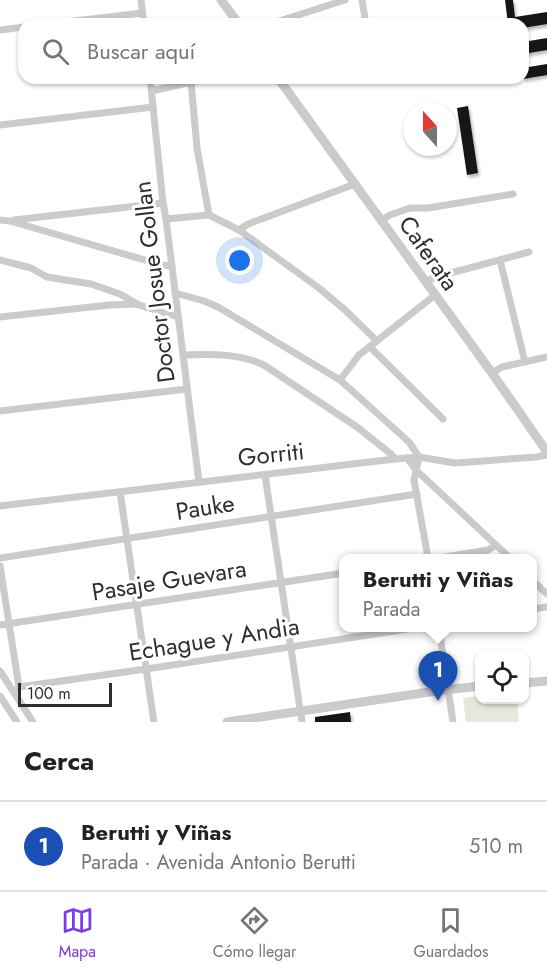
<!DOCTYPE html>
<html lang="es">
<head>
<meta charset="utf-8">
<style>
  body { margin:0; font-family:Jost,sans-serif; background:#f2f2f2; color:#222 }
  .controls { position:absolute; right:18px; bottom:18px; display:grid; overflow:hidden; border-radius:12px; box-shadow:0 2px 4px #0004 }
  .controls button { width:54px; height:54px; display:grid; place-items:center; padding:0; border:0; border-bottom:2px solid #e0e0e0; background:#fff; color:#222; font:30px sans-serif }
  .compass { position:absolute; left:403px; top:102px; width:54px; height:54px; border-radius:50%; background:#fff; box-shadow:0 2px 4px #0004; rotate:339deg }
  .scale { position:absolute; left:18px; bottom:15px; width:94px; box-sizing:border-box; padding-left:6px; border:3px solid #2e2e2e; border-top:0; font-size:16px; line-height:21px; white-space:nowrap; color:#2e2e2e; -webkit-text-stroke:4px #fff; paint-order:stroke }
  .you { position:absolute; left:240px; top:261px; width:21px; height:21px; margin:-15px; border:4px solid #fff; border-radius:50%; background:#1a73e8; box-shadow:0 0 0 9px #1a73e833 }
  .badge { display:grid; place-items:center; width:39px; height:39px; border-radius:50%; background:#7c3aed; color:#fff; font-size:20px; font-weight:700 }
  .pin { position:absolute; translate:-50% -50px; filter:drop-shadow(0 2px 3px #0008) }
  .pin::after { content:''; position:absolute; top:32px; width:21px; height:18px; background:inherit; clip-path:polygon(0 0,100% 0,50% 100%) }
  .popup { position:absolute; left:339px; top:554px; width:198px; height:78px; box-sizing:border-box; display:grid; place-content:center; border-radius:12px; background:#fff; filter:drop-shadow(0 2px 4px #0005); font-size:20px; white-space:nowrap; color:#767676 }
  .popup b { font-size:22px; color:#222 }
  .popup::after { content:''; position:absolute; left:50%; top:100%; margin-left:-12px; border:12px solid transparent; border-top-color:#fff }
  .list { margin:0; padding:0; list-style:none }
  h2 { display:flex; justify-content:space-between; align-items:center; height:78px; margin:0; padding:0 24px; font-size:26px }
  h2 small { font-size:20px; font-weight:400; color:#767676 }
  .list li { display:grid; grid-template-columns:39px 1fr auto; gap:18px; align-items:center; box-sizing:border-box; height:90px; padding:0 24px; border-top:2px solid #e0e0e0 }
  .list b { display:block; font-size:22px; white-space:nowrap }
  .list p { margin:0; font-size:20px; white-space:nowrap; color:#767676 }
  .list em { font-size:20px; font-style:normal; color:#767676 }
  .icon { flex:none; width:33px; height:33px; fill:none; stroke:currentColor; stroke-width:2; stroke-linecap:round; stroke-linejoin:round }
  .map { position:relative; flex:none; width:547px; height:722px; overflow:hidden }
  .search { position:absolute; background:#fff; box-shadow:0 2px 4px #0004; left:18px; right:18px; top:18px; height:66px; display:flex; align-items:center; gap:15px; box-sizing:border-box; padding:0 21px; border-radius:18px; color:#767676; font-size:22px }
  .sheet { height:168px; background:#fff }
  nav { display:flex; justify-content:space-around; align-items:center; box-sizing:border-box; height:84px; border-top:2px solid #e0e0e0; background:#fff; font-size:16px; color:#767676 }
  nav a { display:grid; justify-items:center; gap:3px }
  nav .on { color:#7c3aed }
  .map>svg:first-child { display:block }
  .park { fill:#e5e9dd }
  .building { fill:#151515; filter:url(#shadow) }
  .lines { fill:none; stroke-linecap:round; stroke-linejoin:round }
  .minor { stroke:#cbcbcb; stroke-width:7 }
  .tertiary { stroke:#cbcbcb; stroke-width:9 }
  .labels { text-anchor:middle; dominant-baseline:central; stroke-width:6; stroke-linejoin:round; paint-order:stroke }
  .street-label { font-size:24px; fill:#2e2e2e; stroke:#fff }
</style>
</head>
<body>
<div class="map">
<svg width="547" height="722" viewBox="0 0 547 722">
  <defs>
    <filter id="shadow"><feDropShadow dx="2" dy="3" stdDeviation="1.5" flood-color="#0004"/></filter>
  </defs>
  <rect width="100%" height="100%" fill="#fff"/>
  <!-- park -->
  <polygon class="park" points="479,696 480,700 517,700 519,722 466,722 463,698"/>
  <!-- building -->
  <g class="building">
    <polygon points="505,0 513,0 515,17 547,12 547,24 523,28 523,24 508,24"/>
    <polygon points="547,38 547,50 523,54 523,42"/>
    <polygon points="547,64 547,75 523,79 523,68"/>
    <polygon points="468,106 478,173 467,175 457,108"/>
    <polygon points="350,712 351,722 315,722 315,717"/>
  </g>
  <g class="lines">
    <!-- minor -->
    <g class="minor">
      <polyline points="141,0 144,24"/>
      <polyline points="362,0 366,24"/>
      <polyline points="49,24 142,13"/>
      <polyline points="270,24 345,0"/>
      <polyline points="0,30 24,27"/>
      <polyline points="150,78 163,203 166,219 199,482"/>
      <polyline points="191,82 197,148 209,215"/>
      <polyline points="152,91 208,78"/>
      <polyline points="0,125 153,107"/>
      <polyline points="166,219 209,215 239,230 276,257 319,288 345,310 377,341"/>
      <polyline points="0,220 10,221 162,265 172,266"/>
      <polyline points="14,220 163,203"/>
      <polyline points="382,220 390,215 410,208 428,208 513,194"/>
      <polyline points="239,230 248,224 355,184"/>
      <polyline points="0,260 31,268 47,277 91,284 120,294 139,305 178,317"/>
      <polyline points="500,260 525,362"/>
      <polyline points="425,282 436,277 529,252"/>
      <polyline points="175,293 204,301 218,307 340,380 409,442 419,457 414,480 428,558"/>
      <polyline points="0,317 109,305 137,304"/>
      <polyline points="370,347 443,419"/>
      <path d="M183 355C211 354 238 353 264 365L357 427 391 454 395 459"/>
      <polyline points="492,373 502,367 547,357"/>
      <polyline points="340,380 359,355 435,295"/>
      <polyline points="0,411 187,389"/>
      <polyline points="407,458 416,470 510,558"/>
      <polyline points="265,475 302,722"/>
      <polyline points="120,492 154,722"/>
      <polyline points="0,506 395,459 419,457 455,463 536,457 547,455"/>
      <polyline points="0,558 417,494"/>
      <polyline points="439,558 488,550 496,545"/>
      <polyline points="0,566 19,687 15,692"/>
      <polyline points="532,580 547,594"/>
      <polyline points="532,609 547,607"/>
      <polyline points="0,625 344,573"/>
      <polyline points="439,628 453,722"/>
      <polyline points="0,671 33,722"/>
      <polyline points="19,687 146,669 414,628"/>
      <polyline points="0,696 17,722"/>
    </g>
    <!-- tertiary -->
    <g class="tertiary">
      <polyline points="221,0 239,24"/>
      <polyline points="278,78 492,373 547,452"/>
      <polyline points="524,683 547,681"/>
      <polyline points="227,722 436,691 480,686"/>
    </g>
  </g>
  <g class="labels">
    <!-- street labels -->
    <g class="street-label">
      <text transform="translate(429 253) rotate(55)">Caferata</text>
      <text transform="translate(154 282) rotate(-97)">Doctor Josue Gollan</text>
      <text transform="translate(271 454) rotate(-6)">Gorriti</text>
      <text transform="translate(205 507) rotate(-9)">Pauke</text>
      <text transform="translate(169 580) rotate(-9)">Pasaje Guevara</text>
      <text transform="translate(214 639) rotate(-9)">Echague y Andia</text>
    </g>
  </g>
</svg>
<div class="controls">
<button><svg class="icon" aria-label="locate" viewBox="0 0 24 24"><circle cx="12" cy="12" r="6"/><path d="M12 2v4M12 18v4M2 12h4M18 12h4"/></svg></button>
</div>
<svg class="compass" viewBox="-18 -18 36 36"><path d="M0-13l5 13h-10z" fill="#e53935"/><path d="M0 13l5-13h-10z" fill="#767676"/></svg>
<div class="scale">100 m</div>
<div class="you"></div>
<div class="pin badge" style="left:438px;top:701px;background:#1a4fb4">1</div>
<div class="popup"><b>Berutti y Viñas</b>Parada</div>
<div class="search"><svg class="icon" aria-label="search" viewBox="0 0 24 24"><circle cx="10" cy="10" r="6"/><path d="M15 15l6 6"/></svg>Buscar aquí</div>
</div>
<section class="sheet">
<h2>Cerca<small></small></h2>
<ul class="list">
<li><span class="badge" style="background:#1a4fb4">1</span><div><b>Berutti y Viñas</b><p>Parada · Avenida Antonio Berutti</p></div><em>510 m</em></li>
</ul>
</section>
<nav>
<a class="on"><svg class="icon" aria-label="map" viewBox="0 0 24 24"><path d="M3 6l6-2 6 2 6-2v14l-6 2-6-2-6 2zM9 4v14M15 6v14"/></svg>Mapa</a>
<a><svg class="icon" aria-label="directions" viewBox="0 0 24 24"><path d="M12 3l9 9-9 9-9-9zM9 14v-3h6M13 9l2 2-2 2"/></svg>Cómo llegar</a>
<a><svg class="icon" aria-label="saved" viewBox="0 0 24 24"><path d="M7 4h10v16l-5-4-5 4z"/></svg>Guardados</a>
</nav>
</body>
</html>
